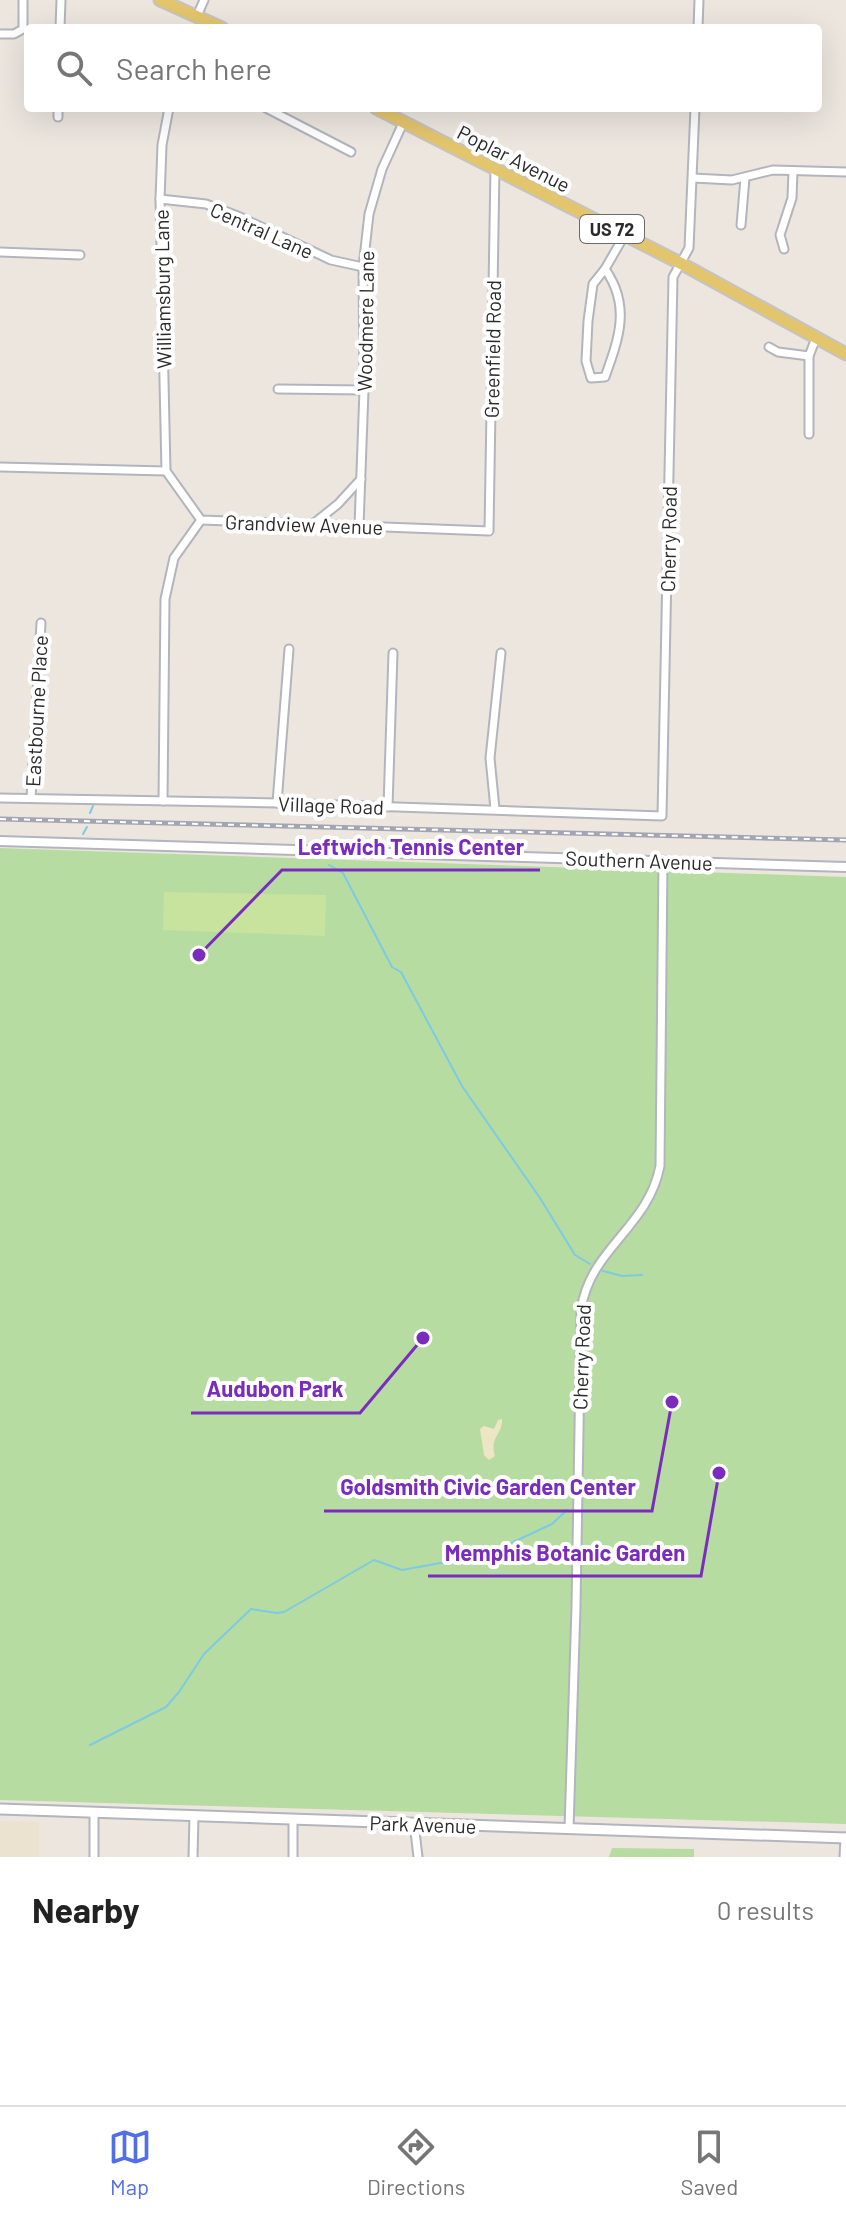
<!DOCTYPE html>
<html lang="en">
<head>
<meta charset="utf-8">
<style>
  body { margin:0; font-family:Barlow,sans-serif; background:#f6f6f6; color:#222 }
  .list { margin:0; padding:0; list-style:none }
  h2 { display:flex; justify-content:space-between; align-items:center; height:104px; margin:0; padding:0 32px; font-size:34px }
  h2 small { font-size:26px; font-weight:400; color:#767676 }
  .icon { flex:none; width:44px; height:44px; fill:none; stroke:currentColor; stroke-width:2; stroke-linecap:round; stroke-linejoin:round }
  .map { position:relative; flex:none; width:846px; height:1857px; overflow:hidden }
  .search { position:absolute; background:#fff; box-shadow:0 8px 32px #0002; left:24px; right:24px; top:24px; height:88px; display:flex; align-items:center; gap:20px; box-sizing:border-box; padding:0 28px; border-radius:8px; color:#767676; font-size:30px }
  .sheet { height:248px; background:#fff }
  nav { display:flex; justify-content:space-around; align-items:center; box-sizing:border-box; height:112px; border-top:2px solid #e0e0e0; background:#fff; font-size:22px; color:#767676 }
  nav a { display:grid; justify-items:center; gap:4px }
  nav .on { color:#506fe8 }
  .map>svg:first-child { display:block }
  .education { fill:#ebe2d0 }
  .green { fill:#b7dca1 }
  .sand { fill:#ede6c5 }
  .pitch { fill:#c7e39e }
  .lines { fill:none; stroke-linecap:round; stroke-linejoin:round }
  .stream { stroke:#7dcae3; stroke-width:2 }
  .minor-casing { stroke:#b2b5bd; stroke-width:11 }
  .tertiary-casing { stroke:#b2b5bd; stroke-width:12 }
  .secondary-casing { stroke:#b2b5bd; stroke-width:13 }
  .primary-casing { stroke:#c4c4c4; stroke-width:15 }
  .minor { stroke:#fff; stroke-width:7 }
  .tertiary { stroke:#fff; stroke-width:8 }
  .secondary { stroke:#fff; stroke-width:9 }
  .primary { stroke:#e3c56d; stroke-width:11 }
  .rail-casing { stroke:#a2a5b3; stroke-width:5 }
  .rail { stroke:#fff; stroke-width:2; stroke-dasharray:6; stroke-linecap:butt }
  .labels { text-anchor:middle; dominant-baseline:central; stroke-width:8; stroke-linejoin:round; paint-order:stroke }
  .shield { fill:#fff; stroke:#6b6b6b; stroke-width:2 }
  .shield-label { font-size:18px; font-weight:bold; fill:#2b2b2b }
  .street-label { font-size:20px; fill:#2b2b2b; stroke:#fff }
  .leader { fill:none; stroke:#7b2cbf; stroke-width:3 }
  .callout-dot { fill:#7b2cbf; stroke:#fff; stroke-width:3 }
  .callout-label { font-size:22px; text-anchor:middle; font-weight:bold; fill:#7b2cbf; stroke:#fff; stroke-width:8; stroke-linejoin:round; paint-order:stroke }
</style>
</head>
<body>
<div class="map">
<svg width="846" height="1857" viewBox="0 0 846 1857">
  <rect width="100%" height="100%" fill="#ece6df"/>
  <!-- education -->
  <polygon class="education" points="0,1821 39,1822 39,1857 0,1857"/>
  <!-- green -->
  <g class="green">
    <polygon points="0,848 846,877 846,1824 0,1800"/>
    <polygon points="612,1848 694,1849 694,1857 609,1857"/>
  </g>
  <!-- sand -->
  <path class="sand" d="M502 1419C503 1434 489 1437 495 1456L489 1460 484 1455 480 1429 484 1426 494 1429 498 1420Z"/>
  <!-- pitch -->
  <polygon class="pitch" points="164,892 326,895 325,936 163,930"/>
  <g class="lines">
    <!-- stream -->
    <g class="stream">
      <polyline points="90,813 93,806"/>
      <polyline points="83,834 87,827"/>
      <polyline points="329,865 343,873 392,967 401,972 462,1086 540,1198 575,1255 590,1264"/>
      <polyline points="600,1270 622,1276 642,1275"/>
      <polyline points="90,1745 166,1707 179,1692 204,1654 251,1609 277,1613 284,1612 374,1560 402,1570 468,1558 509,1544 552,1524 567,1510"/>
    </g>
    <!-- minor casing -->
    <g class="minor-casing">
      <g id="minor">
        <polyline points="197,16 204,0"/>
        <polyline points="60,28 61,0"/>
        <polyline points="698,28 699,0"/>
        <polyline points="0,34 14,34 23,29 23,0"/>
        <polyline points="266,108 351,152"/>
        <polyline points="58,117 58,108"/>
        <polyline points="693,178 732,180 773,170 846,172"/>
        <polyline points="160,199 206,204 240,217 331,260 363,267"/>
        <polyline points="741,225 745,178"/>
        <polyline points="784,249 780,235 792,198 793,171"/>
        <polyline points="0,252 80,255"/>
        <path d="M605 269C631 306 619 338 605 377L591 378 586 361 588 321 593 284Z"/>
        <polyline points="605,269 624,236"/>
        <polyline points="769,347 778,352 809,356"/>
        <polyline points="278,389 364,390"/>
        <polyline points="809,434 809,356 816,338"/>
        <polyline points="0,467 166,471 201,520 489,531 495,168"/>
        <polyline points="166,471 160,199 162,145 169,108"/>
        <polyline points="313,524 338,504 361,479"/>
        <polyline points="359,526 364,390 363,267 369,214 382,169 403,123"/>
        <polyline points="0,798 277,803 662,816 673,277 689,248 695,108"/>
        <polyline points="31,798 41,623"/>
        <polyline points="163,801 165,599 174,558 201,520"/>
        <polyline points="277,803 289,649"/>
        <polyline points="388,807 393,653"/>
        <polyline points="495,809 490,758 501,653"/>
        <polyline points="414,1823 418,1857"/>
        <path d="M569 1829 576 1607 581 1310C590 1248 648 1228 660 1166L663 860"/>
        <polyline points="94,1857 94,1812"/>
        <polyline points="193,1857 194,1816"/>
        <polyline points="293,1857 293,1819"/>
      </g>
    </g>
    <!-- tertiary casing -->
    <g class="tertiary-casing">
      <polyline id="tertiary" points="0,841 846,867"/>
    </g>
    <!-- secondary casing -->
    <g class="secondary-casing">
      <g id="secondary">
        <polyline points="0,1809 846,1838"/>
        <polyline points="845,1857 846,1838"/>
      </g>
    </g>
    <!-- primary casing -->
    <g class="primary-casing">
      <g id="primary">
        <polyline points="160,0 222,28"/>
        <polyline points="376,108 682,264 846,354"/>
      </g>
    </g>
    <!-- minor -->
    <use href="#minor" class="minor"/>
    <!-- tertiary -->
    <use href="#tertiary" class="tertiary"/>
    <!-- secondary -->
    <use href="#secondary" class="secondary"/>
    <!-- primary -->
    <use href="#primary" class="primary"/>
    <!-- rail casing -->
    <g class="rail-casing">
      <polyline id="rail" points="0,819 846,840"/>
    </g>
    <!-- rail -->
    <use href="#rail" class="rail"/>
  </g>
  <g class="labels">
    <!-- shield labels -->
    <rect class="shield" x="580" y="215" width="64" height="28" rx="6"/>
    <g class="shield-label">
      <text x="612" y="229">US 72</text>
    </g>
    <!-- street labels -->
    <g class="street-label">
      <text transform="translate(514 158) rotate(27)">Poplar Avenue</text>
      <text transform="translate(262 230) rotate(24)">Central Lane</text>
      <text transform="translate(162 289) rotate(-91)">Williamsburg Lane</text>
      <text transform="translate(365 321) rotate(-89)">Woodmere Lane</text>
      <text transform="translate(492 349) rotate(-89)">Greenfield Road</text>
      <text transform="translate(304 524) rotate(2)">Grandview Avenue</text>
      <text transform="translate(668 539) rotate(-89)">Cherry Road</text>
      <text transform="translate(36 711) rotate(-87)">Eastbourne Place</text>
      <text transform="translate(331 805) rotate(2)">Village Road</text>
      <text transform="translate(639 860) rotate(2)">Southern Avenue</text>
      <text transform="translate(581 1357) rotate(-88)">Cherry Road</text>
      <text transform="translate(423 1824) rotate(2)">Park Avenue</text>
    </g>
  </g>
  <!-- callouts -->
  <path class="leader" d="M199 955L282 870H540M423 1338L360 1413H191M672 1402L652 1511H324M719 1473L701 1576H428"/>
  <g class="callout-dot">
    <circle cx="199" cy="955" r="8"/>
    <circle cx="423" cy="1338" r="8"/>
    <circle cx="672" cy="1402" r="8"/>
    <circle cx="719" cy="1473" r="8"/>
  </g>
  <g class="callout-label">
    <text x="411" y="855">Leftwich Tennis Center</text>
    <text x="275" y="1397">Audubon Park</text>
    <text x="488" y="1495">Goldsmith Civic Garden Center</text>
    <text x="565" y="1561">Memphis Botanic Garden</text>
  </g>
</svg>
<div class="search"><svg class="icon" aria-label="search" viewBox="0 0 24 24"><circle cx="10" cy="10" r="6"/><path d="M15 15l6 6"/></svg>Search here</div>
</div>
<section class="sheet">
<h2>Nearby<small>0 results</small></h2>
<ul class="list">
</ul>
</section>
<nav>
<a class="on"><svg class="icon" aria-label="map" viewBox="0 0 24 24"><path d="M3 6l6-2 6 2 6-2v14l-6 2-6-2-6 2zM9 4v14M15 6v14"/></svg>Map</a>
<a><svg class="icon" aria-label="directions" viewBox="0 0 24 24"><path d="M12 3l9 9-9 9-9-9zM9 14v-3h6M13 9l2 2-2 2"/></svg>Directions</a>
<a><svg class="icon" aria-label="saved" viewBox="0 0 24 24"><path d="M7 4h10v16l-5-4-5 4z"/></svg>Saved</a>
</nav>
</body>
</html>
